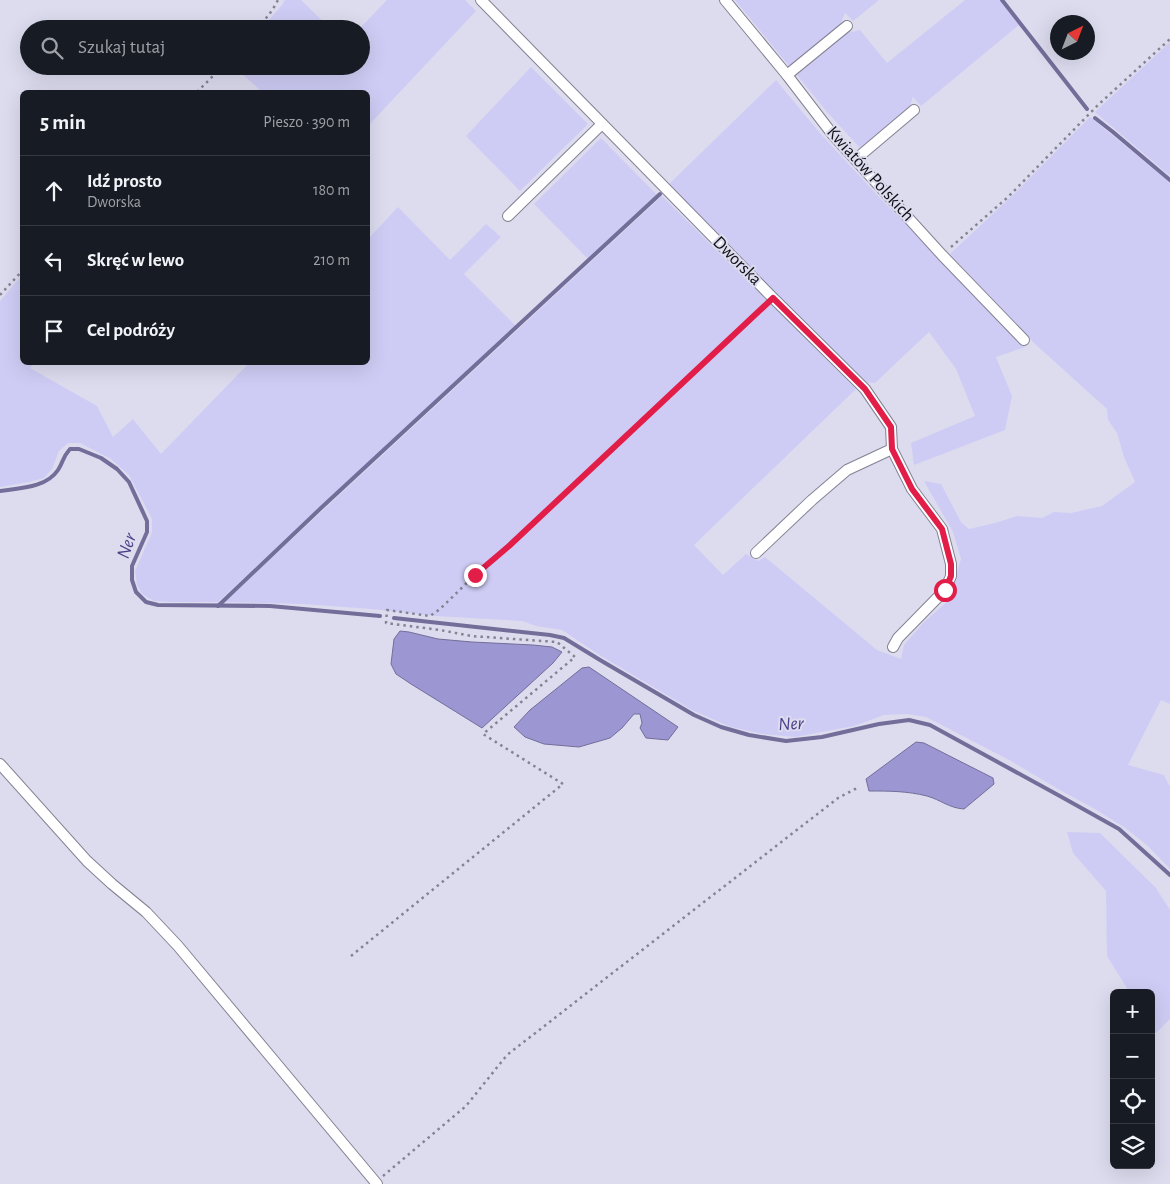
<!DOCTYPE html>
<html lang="pl">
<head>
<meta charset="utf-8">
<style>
  body { margin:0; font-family:"Alegreya Sans",sans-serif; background:#20242c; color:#f1f3f6 }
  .controls { position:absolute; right:15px; bottom:15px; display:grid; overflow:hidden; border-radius:8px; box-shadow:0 5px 20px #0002 }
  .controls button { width:45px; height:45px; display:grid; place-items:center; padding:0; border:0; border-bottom:1px solid #363941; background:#171b24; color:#f1f3f6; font:25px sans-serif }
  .compass { position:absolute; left:1050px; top:15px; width:45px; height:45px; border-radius:50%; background:#171b24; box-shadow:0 5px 20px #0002; rotate:42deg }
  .stop { position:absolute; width:15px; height:15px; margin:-11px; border:4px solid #e11d48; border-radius:50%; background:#fff }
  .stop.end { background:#e11d48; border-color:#fff; box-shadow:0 1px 5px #0008 }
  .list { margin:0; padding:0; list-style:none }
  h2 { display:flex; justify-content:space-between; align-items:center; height:65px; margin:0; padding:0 20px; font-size:21px }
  h2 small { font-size:16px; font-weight:400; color:#9ea1a6 }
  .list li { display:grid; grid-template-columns:32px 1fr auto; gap:15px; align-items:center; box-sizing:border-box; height:70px; padding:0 20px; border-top:1px solid #363941 }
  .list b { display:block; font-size:19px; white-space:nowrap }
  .list p { margin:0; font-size:16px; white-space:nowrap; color:#9ea1a6 }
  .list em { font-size:16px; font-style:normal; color:#9ea1a6 }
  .icon { flex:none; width:28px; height:28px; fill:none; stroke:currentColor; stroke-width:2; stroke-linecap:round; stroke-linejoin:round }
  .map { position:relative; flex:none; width:1170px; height:1184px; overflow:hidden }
  .search { position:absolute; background:#171b24; box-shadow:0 5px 20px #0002; left:20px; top:20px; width:350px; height:55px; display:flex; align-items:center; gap:12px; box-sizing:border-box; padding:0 18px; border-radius:28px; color:#9ea1a6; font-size:19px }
  .panel { position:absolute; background:#171b24; box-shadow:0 5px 20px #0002; left:20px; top:90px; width:350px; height:275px; border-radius:8px }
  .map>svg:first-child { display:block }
  .green { fill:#ceccf4 }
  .water { fill:#9c97d2; stroke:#726e99 }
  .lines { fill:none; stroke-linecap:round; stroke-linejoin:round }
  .stream { stroke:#726e99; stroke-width:4 }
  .minor-casing { stroke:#838293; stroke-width:12 }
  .path { stroke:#848391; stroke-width:2.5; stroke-dasharray:2.5 4; stroke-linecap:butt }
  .minor { stroke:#fff; stroke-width:10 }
  .route { stroke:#e11d48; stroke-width:6 }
  .labels { text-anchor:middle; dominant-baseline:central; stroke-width:4; stroke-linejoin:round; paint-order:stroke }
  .street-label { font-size:18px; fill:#0f0f15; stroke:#dddcef }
  .water-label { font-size:19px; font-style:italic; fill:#4c4189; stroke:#dddcef }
</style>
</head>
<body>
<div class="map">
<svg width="1170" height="1184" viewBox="0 0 1170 1184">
  <rect width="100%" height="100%" fill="#dddcef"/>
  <!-- green -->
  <g class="green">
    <polygon points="285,0 301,0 331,29 261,29 282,5"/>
    <polygon points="387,0 465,0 476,11 368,126 368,92 262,92 233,66 361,66 361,29 359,29"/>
    <polygon points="735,0 879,0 853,21 845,13 840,25 789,66"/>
    <polygon points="965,0 1000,0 1019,25 921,106 913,97 909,108 860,148 827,112 797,75 847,33 860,30 887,63"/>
    <polygon points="1170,42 1170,176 1095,112"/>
    <polygon points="531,67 588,124 520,191 466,136"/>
    <polygon points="776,80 819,132 879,197 966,285 969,292 1025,347 996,357 1012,396 1005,430 914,465 911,443 975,416 956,369 929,332 875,383 864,382 667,186"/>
    <polygon points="1090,117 1170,182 1170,704 1161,700 1128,765 1164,775 1169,785 1170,785 1170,869 1148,846 1124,827 1093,808 1058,789 1011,761 926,717 907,714 884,715 854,726 795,737 763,734 731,727 692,710 601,656 562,630 536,626 522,621 435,616 371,609 303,604 224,602 662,196 856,389 694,545 723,575 746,554 758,561 765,557 877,650 901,659 904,645 923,623 949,600 961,559 953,532 924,481 941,484 961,522 969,529 995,523 1017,516 1042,518 1054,512 1071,513 1102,506 1135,482 1124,457 1117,433 1108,420 1107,409 1035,344 950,254 1014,194"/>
    <polygon points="601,138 657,195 588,259 534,204"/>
    <polygon points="398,207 450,260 486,224 501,237 464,274 516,326 218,602 174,602 154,601 142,594 137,585 135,571 152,532 152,519 129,475 111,459 80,443 68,443 59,451 52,469 44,478 29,482 0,487 0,301 22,275 22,362 35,363 30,368 97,406 113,437 133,419 161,454 249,363 368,362 368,239"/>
    <polygon points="1067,832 1100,833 1156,888 1170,910 1170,1019 1156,1033 1151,1026 1151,993 1130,993 1107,956 1106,891 1073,853"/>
  </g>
  <!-- water -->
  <g class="water">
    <polygon points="400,631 409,632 438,639 472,642 533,645 552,647 562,652 553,663 482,728 411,684 396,674 391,664 394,639"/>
    <polygon points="589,667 678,727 668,740 646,738 640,728 642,723 640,714 634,714 622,728 610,738 579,747 544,744 525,737 514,727 530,710 582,668"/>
    <path d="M916 742 924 743 993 778 994 784 964 809C949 808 941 800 927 796 907 791 889 791 869 791L866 779Z"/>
  </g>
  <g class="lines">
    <!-- stream -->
    <g class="stream">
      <polyline points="1002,0 1087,109"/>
      <polyline points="1095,118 1113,132 1170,180"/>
      <path d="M0 491C20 488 46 488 58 470 64 461 62 458 70 449H79L101 458 117 469 129 482 147 521V532L132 566V580L136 592 146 602 158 605 270 606 380 616"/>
      <polyline points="218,606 321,508 660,194"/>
      <polyline points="394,618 550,635 564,638 600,660 694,715 721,727 749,735 786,741 822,737 879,724 909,720 930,725 1058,795 1119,829 1170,875"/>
    </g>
    <!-- minor casing -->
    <g class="minor-casing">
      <g id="minor">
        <polyline points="481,0 773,298 865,389 891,427 892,449 912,489 942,529 951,564 951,576 945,590 898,638 893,647"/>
        <polyline points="725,0 787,75 833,135 942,255 1024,340"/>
        <polyline points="787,75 847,26"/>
        <polyline points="856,159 914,110"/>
        <polyline points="508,216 602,124"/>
        <polyline points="756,553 812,500 847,470 892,449"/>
        <polyline points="0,764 87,861 112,884 146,912 178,946 377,1184"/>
      </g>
    </g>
    <!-- path -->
    <g class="path">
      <polyline points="258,29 273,9 278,0"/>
      <polyline points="197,92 223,66"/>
      <polyline points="951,247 1008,197 1098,105 1170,39"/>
      <polyline points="0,295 22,271"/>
      <polyline points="351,956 563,784 483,734 575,657 557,642 471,636 440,630 386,623 387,610 430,616 440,609 475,575 509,546 766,305"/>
      <polyline points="383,1176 466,1106 507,1055 838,798 859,787"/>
    </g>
    <!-- minor -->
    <use href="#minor" class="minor"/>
  </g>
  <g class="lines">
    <!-- route -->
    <polyline class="route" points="475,575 509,546 773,298 865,389 891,427 892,449 912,489 942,529 951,564 951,576 945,590"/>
  </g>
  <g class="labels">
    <!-- street labels -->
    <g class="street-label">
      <text transform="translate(870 174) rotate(48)">Kwiatów Polskich</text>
      <text transform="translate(737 261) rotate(45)">Dworska</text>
    </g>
    <!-- water labels -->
    <g class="water-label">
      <text transform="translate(127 546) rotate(-71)">Ner</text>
      <text transform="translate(791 724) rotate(-3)">Ner</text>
    </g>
  </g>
</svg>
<div class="controls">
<button>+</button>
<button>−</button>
<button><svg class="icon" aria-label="locate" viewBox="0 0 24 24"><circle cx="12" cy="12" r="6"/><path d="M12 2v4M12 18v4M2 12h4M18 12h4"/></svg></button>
<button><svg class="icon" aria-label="layers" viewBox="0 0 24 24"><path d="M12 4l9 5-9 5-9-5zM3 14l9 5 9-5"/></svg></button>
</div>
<svg class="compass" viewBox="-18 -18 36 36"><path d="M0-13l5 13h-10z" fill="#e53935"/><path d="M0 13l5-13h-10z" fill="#9ea1a6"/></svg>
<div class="stop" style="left:945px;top:590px"></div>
<div class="stop end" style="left:475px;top:575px"></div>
<div class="search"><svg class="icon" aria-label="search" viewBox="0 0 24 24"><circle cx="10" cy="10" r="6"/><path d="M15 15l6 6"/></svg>Szukaj tutaj</div>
<section class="panel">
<h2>5 min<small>Pieszo · 390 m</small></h2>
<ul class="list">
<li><svg class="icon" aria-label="ahead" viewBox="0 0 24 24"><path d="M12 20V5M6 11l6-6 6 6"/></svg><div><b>Idź prosto</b><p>Dworska</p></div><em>180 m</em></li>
<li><svg class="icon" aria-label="left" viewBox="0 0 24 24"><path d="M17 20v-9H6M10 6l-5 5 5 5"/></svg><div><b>Skręć w lewo</b></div><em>210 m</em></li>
<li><svg class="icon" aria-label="arrive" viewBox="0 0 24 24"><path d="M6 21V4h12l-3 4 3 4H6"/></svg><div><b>Cel podróży</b></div></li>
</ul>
</section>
</div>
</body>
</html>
